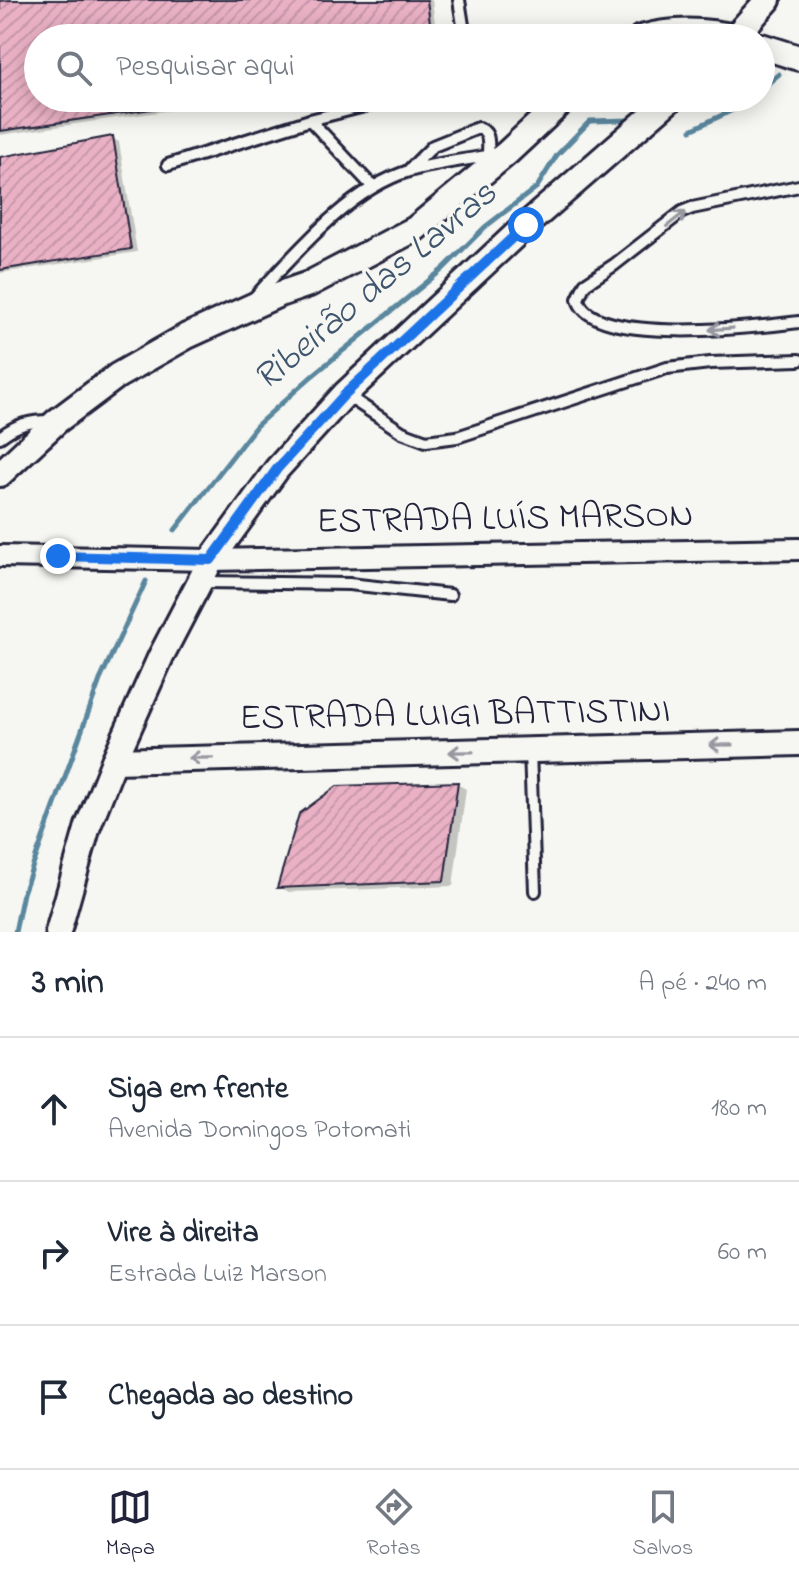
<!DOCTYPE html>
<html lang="pt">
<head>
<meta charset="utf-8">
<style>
  body { margin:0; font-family:"Indie Flower",sans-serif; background:#f6f6f7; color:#1f2937 }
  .stop { position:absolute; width:24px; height:24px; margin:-18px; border:6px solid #1a73e8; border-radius:50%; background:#fff }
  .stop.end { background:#1a73e8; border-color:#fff; box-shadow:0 2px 8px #0008 }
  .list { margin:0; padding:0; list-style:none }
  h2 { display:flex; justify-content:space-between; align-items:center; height:104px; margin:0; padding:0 32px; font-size:34px }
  h2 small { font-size:26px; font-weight:400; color:#747a83 }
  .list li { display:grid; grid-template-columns:52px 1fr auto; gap:24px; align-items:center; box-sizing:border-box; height:144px; padding:0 32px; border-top:2px solid #e0e1e3 }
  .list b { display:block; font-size:30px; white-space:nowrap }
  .list p { margin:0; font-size:26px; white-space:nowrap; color:#747a83 }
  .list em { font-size:26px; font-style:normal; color:#747a83 }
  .icon { flex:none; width:44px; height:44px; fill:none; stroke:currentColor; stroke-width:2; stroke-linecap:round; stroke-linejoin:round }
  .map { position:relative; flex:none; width:799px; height:932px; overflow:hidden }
  .search { position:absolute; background:#fff; box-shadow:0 4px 20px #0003; left:24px; right:24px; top:24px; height:88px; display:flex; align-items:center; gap:20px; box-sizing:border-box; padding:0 28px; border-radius:44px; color:#747a83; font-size:30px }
  .sheet { height:536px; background:#fff }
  nav { display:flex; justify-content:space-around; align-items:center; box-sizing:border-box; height:112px; border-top:2px solid #e0e1e3; background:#fff; font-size:22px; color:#747a83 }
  nav a { display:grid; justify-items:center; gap:4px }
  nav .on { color:#22223b }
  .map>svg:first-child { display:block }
  .shadow { fill:#0003 }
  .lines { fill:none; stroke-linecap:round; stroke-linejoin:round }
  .stream { stroke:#5a879e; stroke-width:5 }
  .building { fill:url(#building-hatch); stroke:#22223b; stroke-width:2 }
  .service-casing { stroke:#22223b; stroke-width:16 }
  .minor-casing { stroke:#22223b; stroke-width:26 }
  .tertiary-casing { stroke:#22223b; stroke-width:30 }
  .service { stroke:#f6f6f2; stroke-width:10 }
  .minor { stroke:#f6f6f2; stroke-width:20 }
  .tertiary { stroke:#f6f6f2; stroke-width:24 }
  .oneway { stroke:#9797a0 }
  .route { stroke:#1a73e8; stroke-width:10 }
  .labels { text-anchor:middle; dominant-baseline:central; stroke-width:7; stroke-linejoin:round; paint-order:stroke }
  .street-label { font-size:36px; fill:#22223b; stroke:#f6f6f2 }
  .water-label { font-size:38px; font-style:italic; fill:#3e556d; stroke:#f6f6f2 }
</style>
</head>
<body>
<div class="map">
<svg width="799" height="932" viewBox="0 0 799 932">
  <defs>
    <pattern id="building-hatch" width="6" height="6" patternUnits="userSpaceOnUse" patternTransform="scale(2)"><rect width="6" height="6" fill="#eab1c5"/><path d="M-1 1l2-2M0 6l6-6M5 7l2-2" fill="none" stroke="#c898aa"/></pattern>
  </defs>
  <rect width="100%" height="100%" fill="#f6f6f2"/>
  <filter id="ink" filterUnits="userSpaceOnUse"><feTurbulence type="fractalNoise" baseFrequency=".0125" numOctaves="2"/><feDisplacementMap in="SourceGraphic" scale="16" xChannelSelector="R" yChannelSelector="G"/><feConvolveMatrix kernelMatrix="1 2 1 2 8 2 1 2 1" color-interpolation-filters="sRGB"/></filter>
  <g filter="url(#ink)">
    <!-- shadow -->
    <g class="shadow">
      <polygon points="23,0 432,0 437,38 38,38 38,98 254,98 0,135 0,3"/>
      <polygon points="112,138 119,142 137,252 0,273 0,159"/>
      <polygon points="457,784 466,789 453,886 289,892 280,887"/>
    </g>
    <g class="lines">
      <!-- stream -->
      <g class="stream">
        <polyline points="761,89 779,74"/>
        <polyline points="691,130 741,106 751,98"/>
        <polyline points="175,530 256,426 312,376 443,269 485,227 537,187 557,155 590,121 631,120"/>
        <polyline points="15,932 23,893 100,680 146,581"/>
      </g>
    </g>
    <!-- building -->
    <g class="building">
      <polygon points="9,0 427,0 432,38 38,38 38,98 227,98 0,131 0,1"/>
      <polygon points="113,136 131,249 0,270 0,157"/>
      <polygon points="458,782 444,881 277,888 299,814 337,786"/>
    </g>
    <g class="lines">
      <!-- service casing -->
      <g class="service-casing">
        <g id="service">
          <polyline points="459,0 465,38"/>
          <polyline points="310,120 396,98"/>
          <polyline points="168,165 310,120 373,187"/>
          <path d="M408 171 433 146 478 128C491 131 488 145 488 156"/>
          <path d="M799 186 692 208 682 212 614 265 585 284 578 299C589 347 760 327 799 322"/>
          <path d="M254 298C296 253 349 189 409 171 436 163 466 160 493 155"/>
          <polyline points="346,395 402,432 426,441 457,437 667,368 710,363 799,360"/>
          <path d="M0 437C17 424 29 421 51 421"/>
          <polyline points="201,582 349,584 450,595"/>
          <polyline points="530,750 535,891"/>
        </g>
      </g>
      <!-- minor casing -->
      <g class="minor-casing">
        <polyline id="minor" points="0,556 211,560 799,549"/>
      </g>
      <!-- tertiary casing -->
      <g class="tertiary-casing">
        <g id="tertiary">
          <path d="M641 38C673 29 706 30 739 38"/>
          <polyline points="734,38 768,0"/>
          <polyline points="761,46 799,58"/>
          <polyline points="0,474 57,421 117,376 187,336 277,295 309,284 415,229 507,153 566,98"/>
          <polyline points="114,761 799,743"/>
          <polyline points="58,932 88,826 114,761 161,656 211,560 277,469 345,394 526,225 672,98"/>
        </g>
      </g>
      <!-- service -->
      <use href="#service" class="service"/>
      <!-- minor -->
      <use href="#minor" class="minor"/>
      <!-- tertiary -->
      <use href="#tertiary" class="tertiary"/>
    </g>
    <!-- one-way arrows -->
    <defs><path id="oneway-shaft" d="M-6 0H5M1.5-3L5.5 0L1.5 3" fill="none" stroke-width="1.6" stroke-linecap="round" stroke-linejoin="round" transform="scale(2)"/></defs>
    <g class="oneway">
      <use href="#oneway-shaft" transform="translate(676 219) rotate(-38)"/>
      <use href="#oneway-shaft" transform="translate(721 329) rotate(176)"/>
      <use href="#oneway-shaft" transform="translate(721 745) rotate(179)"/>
      <use href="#oneway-shaft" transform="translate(461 752) rotate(179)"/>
      <use href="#oneway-shaft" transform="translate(201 758) rotate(179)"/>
    </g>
  </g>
  <g class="lines" filter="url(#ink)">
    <!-- route -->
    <polyline class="route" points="58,556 211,560 277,469 345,394 526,225"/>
  </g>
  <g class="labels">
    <!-- street labels -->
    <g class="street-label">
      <text transform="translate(505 520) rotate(-1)">ESTRADA LUÍS MARSON</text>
      <text transform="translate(455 716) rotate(-1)">ESTRADA LUIGI BATTISTINI</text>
    </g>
    <!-- water labels -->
    <g class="water-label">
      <text transform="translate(376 287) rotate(-40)">Ribeirão das Lavras</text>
    </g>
  </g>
</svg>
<div class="stop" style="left:526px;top:225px"></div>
<div class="stop end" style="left:58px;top:556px"></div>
<div class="search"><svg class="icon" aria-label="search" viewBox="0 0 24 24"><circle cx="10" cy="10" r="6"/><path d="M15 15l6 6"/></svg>Pesquisar aqui</div>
</div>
<section class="sheet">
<h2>3 min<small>A pé · 240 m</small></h2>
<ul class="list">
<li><svg class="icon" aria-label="ahead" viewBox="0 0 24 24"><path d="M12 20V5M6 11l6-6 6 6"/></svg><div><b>Siga em frente</b><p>Avenida Domingos Potomati</p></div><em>180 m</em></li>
<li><svg class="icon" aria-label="right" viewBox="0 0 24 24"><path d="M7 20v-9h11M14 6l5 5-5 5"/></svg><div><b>Vire à direita</b><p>Estrada Luiz Marson</p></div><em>60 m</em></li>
<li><svg class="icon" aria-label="arrive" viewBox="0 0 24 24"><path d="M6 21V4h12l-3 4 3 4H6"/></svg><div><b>Chegada ao destino</b></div></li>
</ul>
</section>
<nav>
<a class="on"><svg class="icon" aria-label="map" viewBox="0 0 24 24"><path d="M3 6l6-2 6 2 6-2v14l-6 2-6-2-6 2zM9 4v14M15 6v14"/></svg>Mapa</a>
<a><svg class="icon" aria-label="directions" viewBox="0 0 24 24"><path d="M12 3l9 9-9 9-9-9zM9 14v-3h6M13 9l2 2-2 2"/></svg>Rotas</a>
<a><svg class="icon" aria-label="saved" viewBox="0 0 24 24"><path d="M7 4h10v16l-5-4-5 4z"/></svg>Salvos</a>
</nav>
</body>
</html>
